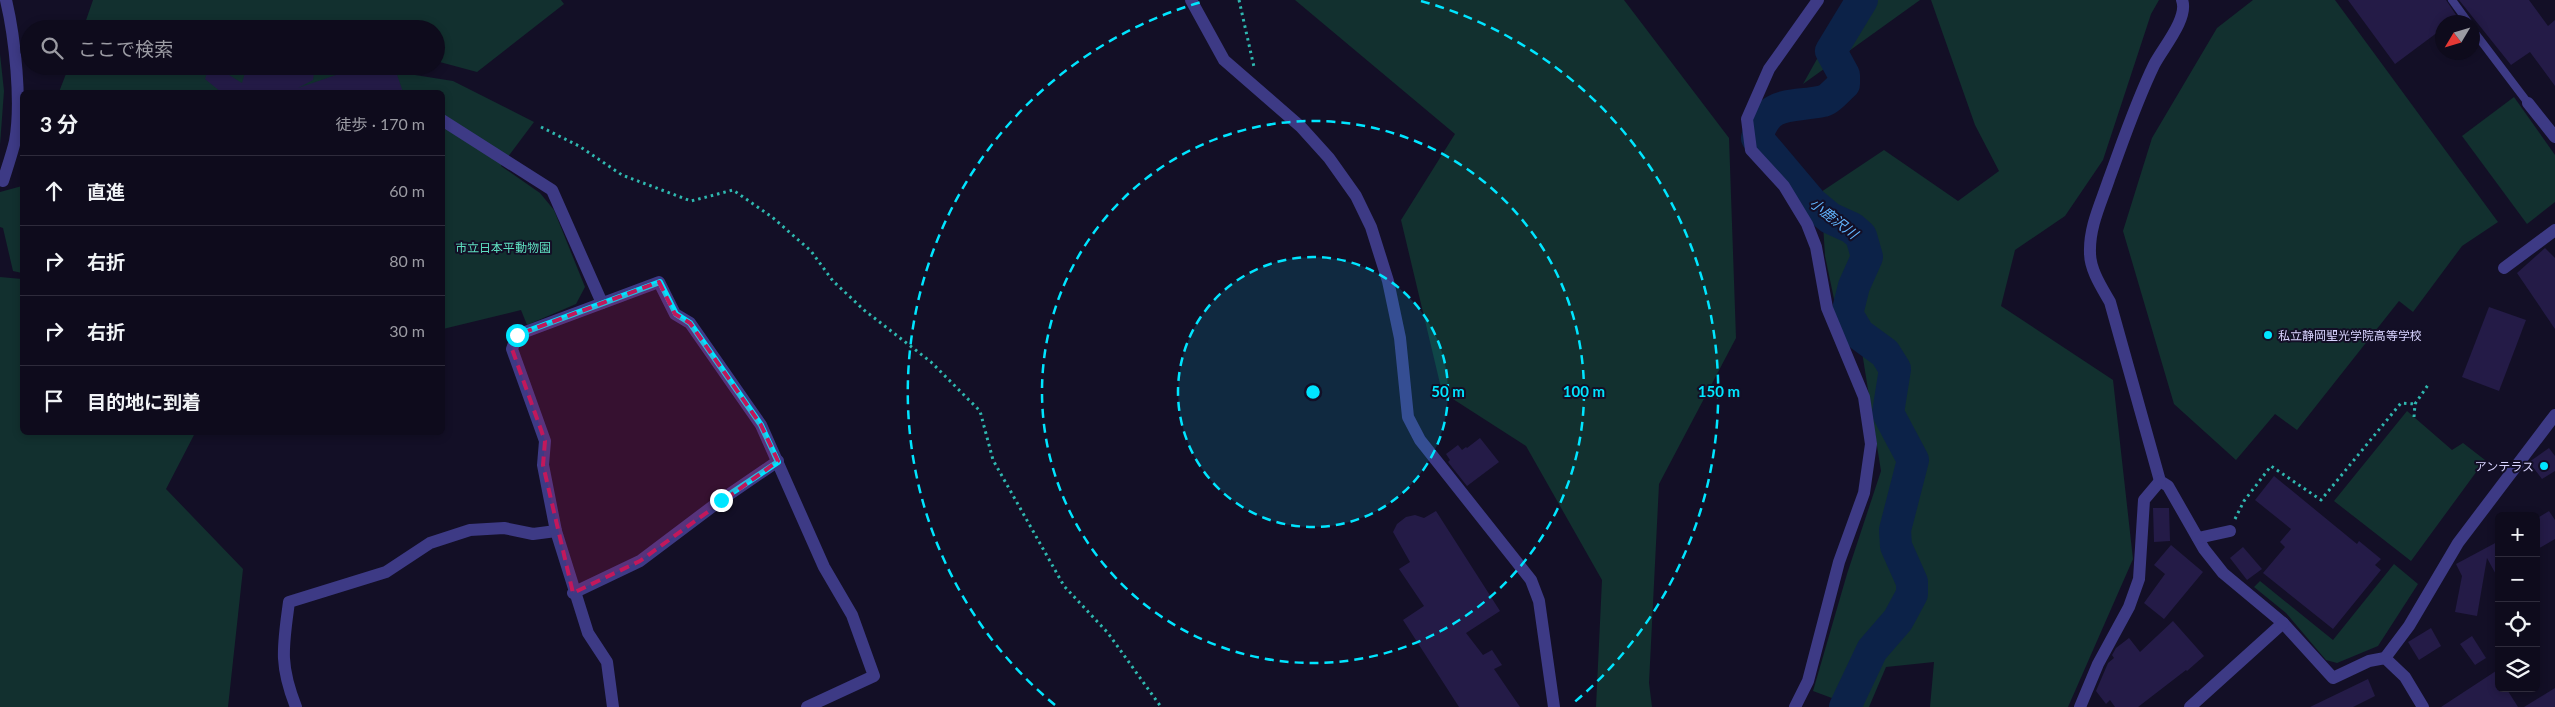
<!DOCTYPE html>
<html lang="ja">
<head>
<meta charset="utf-8">
<style>
  body { margin:0; font-family:Lato,"Noto Sans JP",sans-serif; background:#171425; color:#f1f3f6 }
  .controls { position:absolute; right:15px; bottom:15px; display:grid; overflow:hidden; border-radius:8px; box-shadow:0 2px 8px #0003 }
  .controls button { width:45px; height:45px; display:grid; place-items:center; padding:0; border:0; border-bottom:1px solid #2e2b3b; background:#0e0b1c; color:#f1f3f6; font:25px sans-serif }
  .compass { position:absolute; left:2435px; top:15px; width:45px; height:45px; border-radius:50%; background:#0e0b1c; box-shadow:0 2px 8px #0003; rotate:232deg }
  .stop { position:absolute; width:15px; height:15px; margin:-11px; border:4px solid #00e5ff; border-radius:50%; background:#fff }
  .stop.end { background:#00e5ff; border-color:#fff; box-shadow:0 1px 5px #0008 }
  .list { margin:0; padding:0; list-style:none }
  h2 { display:flex; justify-content:space-between; align-items:center; height:65px; margin:0; padding:0 20px; font-size:21px }
  h2 small { font-size:16px; font-weight:400; color:#9b9ba3 }
  .list li { display:grid; grid-template-columns:32px 1fr auto; gap:15px; align-items:center; box-sizing:border-box; height:70px; padding:0 20px; border-top:1px solid #2e2b3b }
  .list b { display:block; font-size:19px; white-space:nowrap }
  .list em { font-size:16px; font-style:normal; color:#9b9ba3 }
  .icon { flex:none; width:28px; height:28px; fill:none; stroke:currentColor; stroke-width:2; stroke-linecap:round; stroke-linejoin:round }
  .map { position:relative; flex:none; width:2555px; height:707px; overflow:hidden }
  .search { position:absolute; background:#0e0b1c; box-shadow:0 2px 8px #0003; left:20px; top:20px; width:425px; height:55px; display:flex; align-items:center; gap:12px; box-sizing:border-box; padding:0 18px; border-radius:28px; color:#9b9ba3; font-size:19px }
  .panel { position:absolute; background:#0e0b1c; box-shadow:0 2px 8px #0003; left:20px; top:90px; width:425px; height:345px; border-radius:8px }
  .map>svg:first-child { display:block }
  .green { fill:#12302f }
  .lines { fill:none; stroke-linecap:round; stroke-linejoin:round }
  .river { stroke:#0c2248; stroke-width:32 }
  .building { fill:#241b47 }
  .path { stroke:#2fb8b0; stroke-width:3; stroke-dasharray:2.5 4; stroke-linecap:butt }
  .service { stroke:#3d3a85; stroke-width:8 }
  .minor { stroke:#3d3a85; stroke-width:12 }
  .tertiary { stroke:#3d3a85; stroke-width:12 }
  .route { stroke:#00e5ff; stroke-width:6 }
  .marked { fill:#c2185b; fill-opacity:0.2; stroke:#c2185b; stroke-width:4; stroke-dasharray:10 6; stroke-linejoin:round }
  .ring { fill:none; stroke:#00e5ff; stroke-width:2.5; stroke-dasharray:9 6 }
  .poi-dot { fill:#00e5ff; stroke:#130f26; stroke-width:2 }
  .labels { text-anchor:middle; dominant-baseline:central; stroke-width:4; stroke-linejoin:round; paint-order:stroke }
  .park-label { font-size:12px; fill:#5fe0c0; stroke:#130f26 }
  .poi-label { font-size:12px; fill:#d9d4ff; stroke:#130f26; text-anchor:start }
  .water-label { font-size:14px; font-style:italic; fill:#62b6ff; stroke:#130f26 }
  .centre { fill:#00e5ff; stroke:#130f26; stroke-width:2.5 }
  .ring-label { font-size:15px; text-anchor:middle; font-weight:bold; fill:#00e5ff; stroke:#130f26; stroke-width:4; stroke-linejoin:round; paint-order:stroke }
</style>
</head>
<body>
<div class="map">
<svg width="2555" height="707" viewBox="0 0 2555 707">
  <rect width="100%" height="100%" fill="#130f26"/>
  <!-- green -->
  <g class="green">
    <polygon points="93,0 561,0 564,4 477,72 436,61 436,29 83,29"/>
    <polygon points="1295,0 1624,0 1729,138 1736,338 1659,484 1649,683 1652,707 1596,707 1602,580 1526,446 1442,392 1401,220 1455,134"/>
    <polygon points="1850,0 1920,0 1803,84"/>
    <polygon points="1931,0 2159,0 2151,14 2103,160 2065,216 2015,250 2001,306 2113,380 2133,559 2068,707 1930,707 1934,662 1886,667 1869,707 1856,707 1813,691 1847,574 1881,471 1862,352 1834,299 1825,256 1821,192 1884,150 1958,201 1999,171 1975,125"/>
    <polygon points="2253,0 2335,0 2498,222 2462,246 2413,312 2399,301 2297,430 2275,414 2236,460 2174,404 2123,231 2152,138 2217,28"/>
    <polygon points="0,54 4,91 0,145"/>
    <polygon points="69,66 410,66 415,75 453,81 534,122 501,166 540,193 554,210 585,287 576,304 527,325 521,310 443,329 442,92 59,92"/>
    <polygon points="2514,97 2555,155 2555,202 2527,224 2462,136"/>
    <polygon points="22,186 22,273 13,271 3,228 0,227 0,192"/>
    <polygon points="0,277 22,279 22,432 195,433 166,489 243,569 228,707 0,707"/>
    <polygon points="2407,411 2452,450 2463,443 2485,460 2411,561 2334,501"/>
    <polygon points="2394,564 2418,584 2378,646 2337,663 2326,660 2286,613 2254,587 2260,581 2333,640"/>
  </g>
  <g class="lines">
    <!-- river -->
    <path class="river" d="M1845 707 1872 650 1898 620 1912 594V582L1896 546 1895 530 1913 460 1888 413 1895 369 1885 353 1859 334 1847 314 1854 286 1867 257 1861 236 1852 228 1830 218 1812 203 1757 138C1767 99 1792 108 1823 101 1830 99 1838 89 1844 84V75L1831 51 1862 0"/>
  </g>
  <!-- building -->
  <g class="building">
    <polygon points="2348,0 2446,0 2458,18 2451,22 2442,22 2442,29 2395,64"/>
    <polygon points="2459,0 2529,0 2548,26 2555,20 2555,86 2530,52 2511,65"/>
    <polygon points="247,66 315,66 313,80 298,88 362,66 394,66 403,92 221,92 205,79 208,70 216,67 242,83"/>
    <polygon points="2545,248 2555,258 2555,329 2517,273"/>
    <polygon points="2489,307 2526,320 2499,391 2462,377"/>
    <polygon points="1480,438 1499,462 1467,486 1448,462 1450,460 1446,454 1458,445 1462,450 1466,447 1467,448"/>
    <polygon points="2549,448 2555,456 2555,471 2542,479 2529,462"/>
    <polygon points="2274,476 2357,544 2359,541 2381,559 2375,565 2381,570 2333,629 2263,573 2285,547 2280,542 2291,529 2255,500"/>
    <polygon points="2153,508 2169,508 2170,541 2154,542"/>
    <polygon points="1436,511 1500,611 1466,633 1483,655 1492,650 1502,665 1494,669 1520,707 1459,707 1403,620 1424,606 1399,569 1410,562 1393,532 1397,524 1406,517 1415,515 1424,518"/>
    <polygon points="2549,511 2555,520 2555,539 2536,550 2536,519"/>
    <polygon points="2499,541 2499,580 2487,558 2477,616 2455,612 2462,576 2456,564"/>
    <polygon points="2171,545 2203,572 2164,619 2144,603 2165,574 2154,565"/>
    <polygon points="2243,547 2262,569 2247,580 2230,558"/>
    <polygon points="2173,621 2204,656 2187,671 2186,670 2138,707 2115,707 2110,700 2106,704 2096,691 2108,663 2114,658 2112,655 2116,648 2129,638 2140,652"/>
    <polygon points="2431,628 2441,646 2419,660 2408,642"/>
    <polygon points="2472,636 2486,658 2475,665 2460,644"/>
    <polygon points="2499,669 2499,688 2506,688 2518,707 2441,707"/>
    <polygon points="2368,679 2375,696 2353,707 2310,707"/>
    <polygon points="2555,688 2555,707 2524,707"/>
  </g>
  <g class="lines">
    <!-- path -->
    <g class="path">
      <polyline points="1239,0 1254,67"/>
      <polyline points="541,127 579,146 622,175 691,201 733,190 772,217 811,251 833,281 864,310 931,362 980,411 993,460 1064,586 1108,633 1161,707"/>
      <polyline points="2414,417 2415,404 2428,385"/>
      <polyline points="2235,519 2244,501 2271,466 2321,500 2401,403 2415,404"/>
    </g>
    <!-- service -->
    <g class="service">
      <polyline points="2452,0 2468,22"/>
      <polyline points="2472,29 2528,103"/>
    </g>
    <!-- minor -->
    <g class="minor">
      <path d="M2182 0C2189 18 2162 49 2154 65 2136 102 2123 141 2109 179 2101 203 2089 227 2090 253 2090 270 2102 288 2110 302L2160 481 2168 486 2204 549 2223 573 2283 623 2333 678 2369 661 2385 658 2405 677 2423 707"/>
      <polyline points="2528,103 2555,137"/>
      <polyline points="442,120 552,190 602,303"/>
      <path d="M3 181C7 168 12 154 15 141 22 103 15 38 6 0"/>
      <polyline points="2504,268 2555,230"/>
      <polyline points="2198,538 2230,531"/>
      <polyline points="573,593 640,561 721,500 778,461"/>
      <polyline points="2385,658 2409,626 2458,543 2555,415"/>
      <path d="M296 707C279 664 283 647 289 602L386 572 430 543 470 530 504 528 533 534 556 531"/>
      <polyline points="613,707 607,662 588,633 556,531 543,465 545,441 512,349 517,335 659,282 675,314 690,323 761,425 824,567 852,615 874,676 807,707"/>
      <polyline points="1795,707 1808,681 1839,562 1864,493 1871,444 1864,397 1827,308 1816,247 1807,224 1784,186 1751,150 1747,119 1769,69 1818,0"/>
      <polyline points="2080,707 2098,664 2129,607 2139,579 2144,500 2160,481"/>
      <polyline points="2190,707 2283,623"/>
    </g>
    <!-- tertiary -->
    <polyline class="tertiary" points="1191,0 1224,60 1301,127 1329,158 1356,196 1371,227 1388,281 1400,338 1408,417 1420,440 1531,580 1539,601 1554,707"/>
  </g>
  <g class="lines">
    <!-- route -->
    <polyline class="route" points="517,335 660,282 676,314 690,323 761,425 778,462 721,500"/>
  </g>
  <!-- marked area -->
  <path class="marked" d="M659 282 675 314 690 323 761 425 778 461 640 561 573 593 543 465 545 441 512 349 517 335Z"/>
  <!-- distance rings -->
  <circle cx="1313" cy="392" r="135" fill="#00e5ff" fill-opacity=".12"/>
  <g class="ring">
    <circle cx="1313" cy="392" r="135"/>
    <circle cx="1313" cy="392" r="271"/>
    <path d="M1055 705A406 406 0 0 1 1205 1M1421 1A406 406 0 0 1 1571 705"/>
  </g>
  <!-- markers -->
  <g class="poi-dot">
    <circle cx="2268" cy="335" r="5"/>
    <circle cx="2544" cy="466" r="5"/>
  </g>
  <g class="labels">
    <!-- park labels -->
    <g class="park-label">
      <text x="503" y="247">市立日本平動物園</text>
    </g>
    <!-- poi labels -->
    <g class="poi-label">
      <text x="2278" y="335">私立静岡聖光学院高等学校</text>
      <text x="2534" y="466" text-anchor="end">アンテラス</text>
    </g>
    <!-- water labels -->
    <g class="water-label">
      <text transform="translate(1834 218) rotate(38)">小鹿沢川</text>
    </g>
  </g>
  <circle cx="1313" cy="392" r="8" class="centre"/>
  <g class="ring-label">
    <text x="1448" y="397">50 m</text>
    <text x="1584" y="397">100 m</text>
    <text x="1719" y="397">150 m</text>
  </g>
</svg>
<div class="controls">
<button>+</button>
<button>−</button>
<button><svg class="icon" aria-label="locate" viewBox="0 0 24 24"><circle cx="12" cy="12" r="6"/><path d="M12 2v4M12 18v4M2 12h4M18 12h4"/></svg></button>
<button><svg class="icon" aria-label="layers" viewBox="0 0 24 24"><path d="M12 4l9 5-9 5-9-5zM3 14l9 5 9-5"/></svg></button>
</div>
<svg class="compass" viewBox="-18 -18 36 36"><path d="M0-13l5 13h-10z" fill="#e53935"/><path d="M0 13l5-13h-10z" fill="#9b9ba3"/></svg>
<div class="stop" style="left:517px;top:335px"></div>
<div class="stop end" style="left:721px;top:500px"></div>
<div class="search"><svg class="icon" aria-label="search" viewBox="0 0 24 24"><circle cx="10" cy="10" r="6"/><path d="M15 15l6 6"/></svg>ここで検索</div>
<section class="panel">
<h2>3 分<small>徒歩 · 170 m</small></h2>
<ul class="list">
<li><svg class="icon" aria-label="ahead" viewBox="0 0 24 24"><path d="M12 20V5M6 11l6-6 6 6"/></svg><div><b>直進</b></div><em>60 m</em></li>
<li><svg class="icon" aria-label="right" viewBox="0 0 24 24"><path d="M7 20v-9h11M14 6l5 5-5 5"/></svg><div><b>右折</b></div><em>80 m</em></li>
<li><svg class="icon" aria-label="right" viewBox="0 0 24 24"><path d="M7 20v-9h11M14 6l5 5-5 5"/></svg><div><b>右折</b></div><em>30 m</em></li>
<li><svg class="icon" aria-label="arrive" viewBox="0 0 24 24"><path d="M6 21V4h12l-3 4 3 4H6"/></svg><div><b>目的地に到着</b></div></li>
</ul>
</section>
</div>
</body>
</html>
